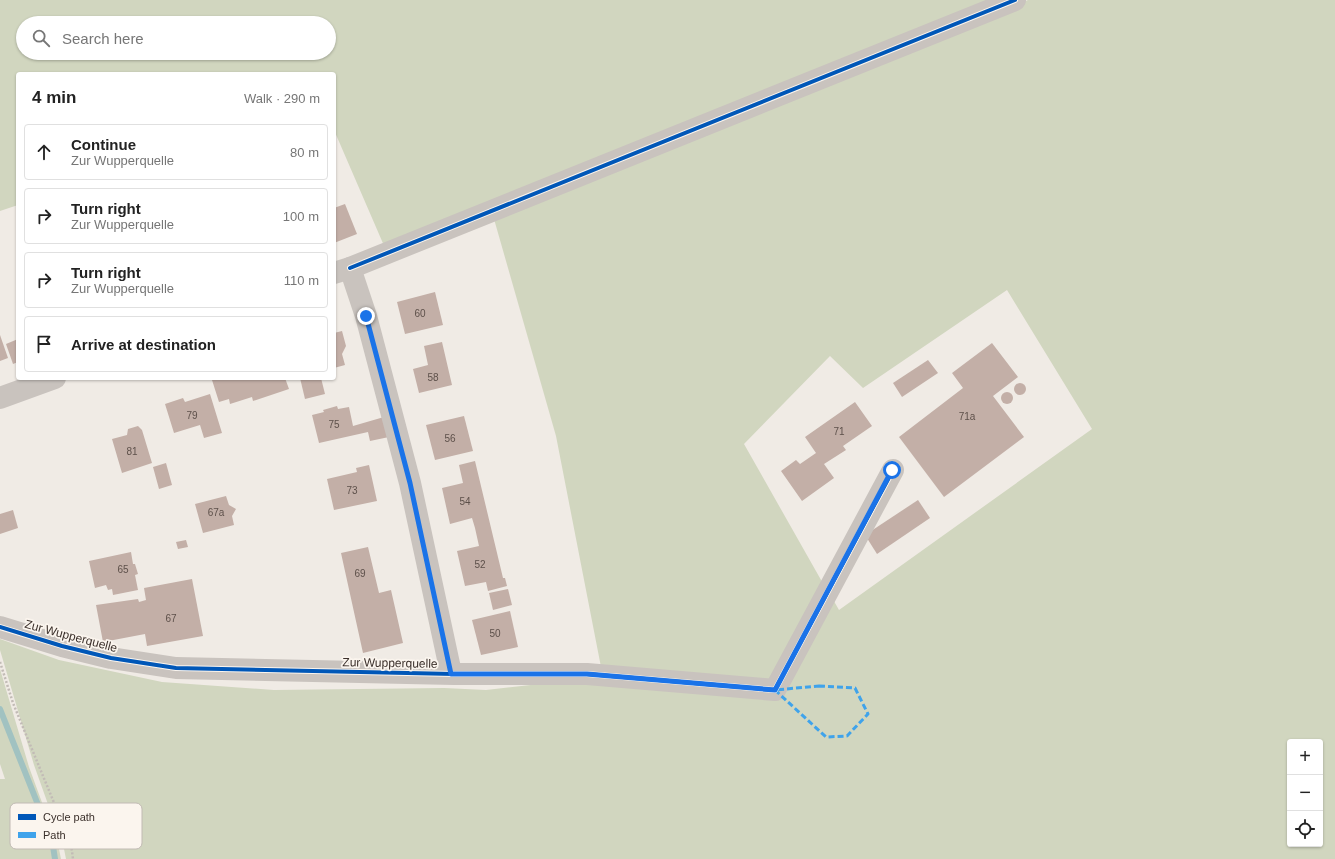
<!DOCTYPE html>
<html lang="en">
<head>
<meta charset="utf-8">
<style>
  body { margin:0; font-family:Arial,sans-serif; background:#f2f2f2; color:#222 }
  .controls { position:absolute; right:12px; bottom:12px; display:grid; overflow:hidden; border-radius:4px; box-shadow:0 1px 3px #0004 }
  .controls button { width:36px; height:36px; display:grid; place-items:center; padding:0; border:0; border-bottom:1px solid #e0e0e0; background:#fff; color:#222; font:20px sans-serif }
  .stop { position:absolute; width:12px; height:12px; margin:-9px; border:3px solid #1a73e8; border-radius:50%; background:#fff }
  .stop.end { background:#1a73e8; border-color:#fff; box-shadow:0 1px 4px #0008 }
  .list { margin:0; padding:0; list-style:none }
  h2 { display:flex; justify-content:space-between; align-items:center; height:52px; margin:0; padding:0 16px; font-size:17px }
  h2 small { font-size:13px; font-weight:400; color:#767676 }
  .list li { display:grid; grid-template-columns:26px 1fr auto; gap:12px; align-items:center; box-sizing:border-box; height:56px; margin:0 8px 8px; padding:0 8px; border:1px solid #e0e0e0; border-radius:4px }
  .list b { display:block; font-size:15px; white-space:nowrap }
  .list p { margin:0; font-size:13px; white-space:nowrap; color:#767676 }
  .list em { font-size:13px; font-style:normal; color:#767676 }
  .icon { flex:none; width:22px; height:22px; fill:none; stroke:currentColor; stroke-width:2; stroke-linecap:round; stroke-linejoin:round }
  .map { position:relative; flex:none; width:1335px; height:859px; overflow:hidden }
  .search { position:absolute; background:#fff; box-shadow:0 1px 3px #0004; left:16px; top:16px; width:320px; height:44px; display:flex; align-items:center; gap:10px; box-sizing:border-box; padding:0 14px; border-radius:22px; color:#767676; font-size:15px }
  .panel { position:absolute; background:#fff; box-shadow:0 1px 3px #0004; left:16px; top:72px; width:320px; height:308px; border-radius:4px }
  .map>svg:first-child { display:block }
  .green { fill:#d1d6bf; fill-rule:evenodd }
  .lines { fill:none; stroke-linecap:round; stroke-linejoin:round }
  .stream { stroke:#a1c2c1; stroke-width:6 }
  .building { fill:#c3afa7 }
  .path { stroke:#c2bbb6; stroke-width:2.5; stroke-dasharray:2 2; stroke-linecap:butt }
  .minor { stroke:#c9c3be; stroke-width:22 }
  .quiet { stroke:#3fa3eb; stroke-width:3; stroke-dasharray:6 3; stroke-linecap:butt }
  .cycleway-casing { stroke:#fbf5ee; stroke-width:6 }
  .cycleway { stroke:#0057b8; stroke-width:4 }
  .route { stroke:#1a73e8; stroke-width:5 }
  .labels { text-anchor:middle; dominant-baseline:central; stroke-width:3.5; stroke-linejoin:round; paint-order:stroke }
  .number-label { font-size:10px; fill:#5d504a }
  .street-label { font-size:12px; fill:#3b302b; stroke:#fbf5ee }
  .key { fill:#fbf5ee; stroke:#c1bab4; stroke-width:1 }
  .key-label { font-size:11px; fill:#3b302b }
</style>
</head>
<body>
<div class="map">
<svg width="1335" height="859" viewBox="0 0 1335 859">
  <rect width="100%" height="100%" fill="#f0ebe5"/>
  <!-- green -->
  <g class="green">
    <path d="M0 0H1006L385 248 334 130V74H18V205L0 211ZM23 23H329V53H23Z"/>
    <path d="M1028 0H1335V859H66L64 849 34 765 0 650V639L59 660 162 682 274 690 444 688 486 690 585 679 771 693 831 596 839 610 1092 429 1007 290 863 388 830 356 744 444 825 587 774 684 601 667 556 436 494 219ZM1290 742H1320V844H1290Z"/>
    <polygon points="0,669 29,767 59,849 61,859 0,859 0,779 5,779 0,764"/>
  </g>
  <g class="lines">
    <!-- stream -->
    <polyline class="stream" points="0,709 52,840 55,859"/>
  </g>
  <!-- building -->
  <g class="building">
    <polygon points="345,204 357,234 334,243 334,208"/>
    <polygon points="435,292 443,325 405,334 397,302"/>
    <polygon points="342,331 346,346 342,354 345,365 334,368 334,333"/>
    <polygon points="0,335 8,358 0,361"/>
    <polygon points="18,339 18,362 13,364 6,344"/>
    <polygon points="442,342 452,385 419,393 413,369 428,365 424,346"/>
    <polygon points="992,343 1018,377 993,396 1024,437 944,497 899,437 963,388 952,373"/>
    <polygon points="928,360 938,373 902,397 893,383"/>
    <polygon points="219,378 285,378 289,389 253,401 252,397 230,404 229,399 219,402 212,380"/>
    <polygon points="300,378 321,378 325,394 305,399"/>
    <circle cx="1020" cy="389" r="6"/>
    <circle cx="1007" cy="398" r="6"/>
    <polygon points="210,394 222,433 204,438 200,425 174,433 165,404 183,398 185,402"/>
    <polygon points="855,402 872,426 843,446 846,450 824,464 834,478 802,501 781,471 796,460 800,464 816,453 805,437"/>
    <polygon points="337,406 338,409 349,407 353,426 384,417 389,437 370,441 368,432 319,443 312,415 324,412 323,410"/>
    <polygon points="464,416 473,451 435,460 426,425"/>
    <polygon points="138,426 142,430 152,463 122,473 112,439 127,435 128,429"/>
    <polygon points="475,461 503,578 505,578 507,586 488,591 486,582 465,586 457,551 479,546 475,528 472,518 450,524 442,488 463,483 459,465"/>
    <polygon points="166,463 172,485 159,489 153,467"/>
    <polygon points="369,465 377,501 334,510 327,479 357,472 356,468"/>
    <polygon points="226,496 229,505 236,509 232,516 234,525 203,533 195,504"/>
    <polygon points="918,500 930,518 877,554 865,535"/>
    <polygon points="13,510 18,528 0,534 0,514"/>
    <polygon points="186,540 188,547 178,549 176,542"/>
    <polygon points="368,547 379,593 391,590 403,643 363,653 341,553"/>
    <polygon points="131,552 133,564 135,564 138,574 135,575 138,590 113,595 112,589 108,590 106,585 95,588 89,561"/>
    <polygon points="192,579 203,636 147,646 145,634 103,642 96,605 138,599 139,602 146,600 144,588"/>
    <polygon points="508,589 512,605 493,610 489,593"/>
    <polygon points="510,611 518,647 481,655 472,620"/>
  </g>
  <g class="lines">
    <!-- path -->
    <polyline class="path" points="0,662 13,703 71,844 73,859"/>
    <!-- minor -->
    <g class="minor">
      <polyline points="350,268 1015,0"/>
      <polyline points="334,273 350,268 366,316 410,483 451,673"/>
      <polyline points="0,398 55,378"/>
      <polyline points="0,627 62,646 111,658 176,668 454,674 587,674 775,690 893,470"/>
    </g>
    <!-- quiet -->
    <polygon class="quiet" points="819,686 855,688 868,714 847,736 826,737 775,690"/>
    <!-- cycleway casing -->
    <g class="cycleway-casing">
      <g id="cycleway">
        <polyline points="350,268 1015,0"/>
        <polyline points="0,627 62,646 111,658 176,668 454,674 587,674 775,690 893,470"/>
      </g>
    </g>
    <!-- cycleway -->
    <use href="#cycleway" class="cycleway"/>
  </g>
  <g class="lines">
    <!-- route -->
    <polyline class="route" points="366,316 410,483 451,674 587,674 775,690 892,470"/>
  </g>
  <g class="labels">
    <!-- number labels -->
    <g class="number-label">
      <text x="420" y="313">60</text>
      <text x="433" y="377">58</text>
      <text x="192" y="415">79</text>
      <text x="967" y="416">71a</text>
      <text x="334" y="424">75</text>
      <text x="839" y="431">71</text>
      <text x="450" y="438">56</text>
      <text x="132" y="451">81</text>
      <text x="352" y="490">73</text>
      <text x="465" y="501">54</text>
      <text x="216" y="512">67a</text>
      <text x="480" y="564">52</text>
      <text x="123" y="569">65</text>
      <text x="360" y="573">69</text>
      <text x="171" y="618">67</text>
      <text x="495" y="633">50</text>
    </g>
    <!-- street labels -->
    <g class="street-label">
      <text transform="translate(71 636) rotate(15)">Zur Wupperquelle</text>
      <text transform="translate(390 663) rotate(1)">Zur Wupperquelle</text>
    </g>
  </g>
  <!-- legend -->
  <rect x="10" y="803" width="132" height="46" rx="6" class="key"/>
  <rect x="18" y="814" width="18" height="6" fill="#0057b8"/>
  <rect x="18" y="832" width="18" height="6" fill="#3fa3eb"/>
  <g class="key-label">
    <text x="43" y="821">Cycle path</text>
    <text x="43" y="839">Path</text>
  </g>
</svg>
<div class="controls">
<button>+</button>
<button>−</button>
<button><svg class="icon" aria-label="locate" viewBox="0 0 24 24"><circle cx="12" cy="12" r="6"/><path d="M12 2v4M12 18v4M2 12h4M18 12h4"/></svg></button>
</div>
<div class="stop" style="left:892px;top:470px"></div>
<div class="stop end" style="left:366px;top:316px"></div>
<div class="search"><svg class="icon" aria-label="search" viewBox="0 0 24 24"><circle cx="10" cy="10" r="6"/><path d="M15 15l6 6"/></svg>Search here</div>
<section class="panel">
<h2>4 min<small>Walk · 290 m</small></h2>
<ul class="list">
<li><svg class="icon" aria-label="ahead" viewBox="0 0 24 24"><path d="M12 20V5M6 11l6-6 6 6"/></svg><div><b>Continue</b><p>Zur Wupperquelle</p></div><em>80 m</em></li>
<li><svg class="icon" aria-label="right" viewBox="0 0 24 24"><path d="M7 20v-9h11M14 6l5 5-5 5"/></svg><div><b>Turn right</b><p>Zur Wupperquelle</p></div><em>100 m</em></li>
<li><svg class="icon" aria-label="right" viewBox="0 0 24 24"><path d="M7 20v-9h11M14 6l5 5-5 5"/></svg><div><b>Turn right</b><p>Zur Wupperquelle</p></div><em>110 m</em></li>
<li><svg class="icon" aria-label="arrive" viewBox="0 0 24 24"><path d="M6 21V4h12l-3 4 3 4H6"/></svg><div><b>Arrive at destination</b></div></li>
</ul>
</section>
</div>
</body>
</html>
